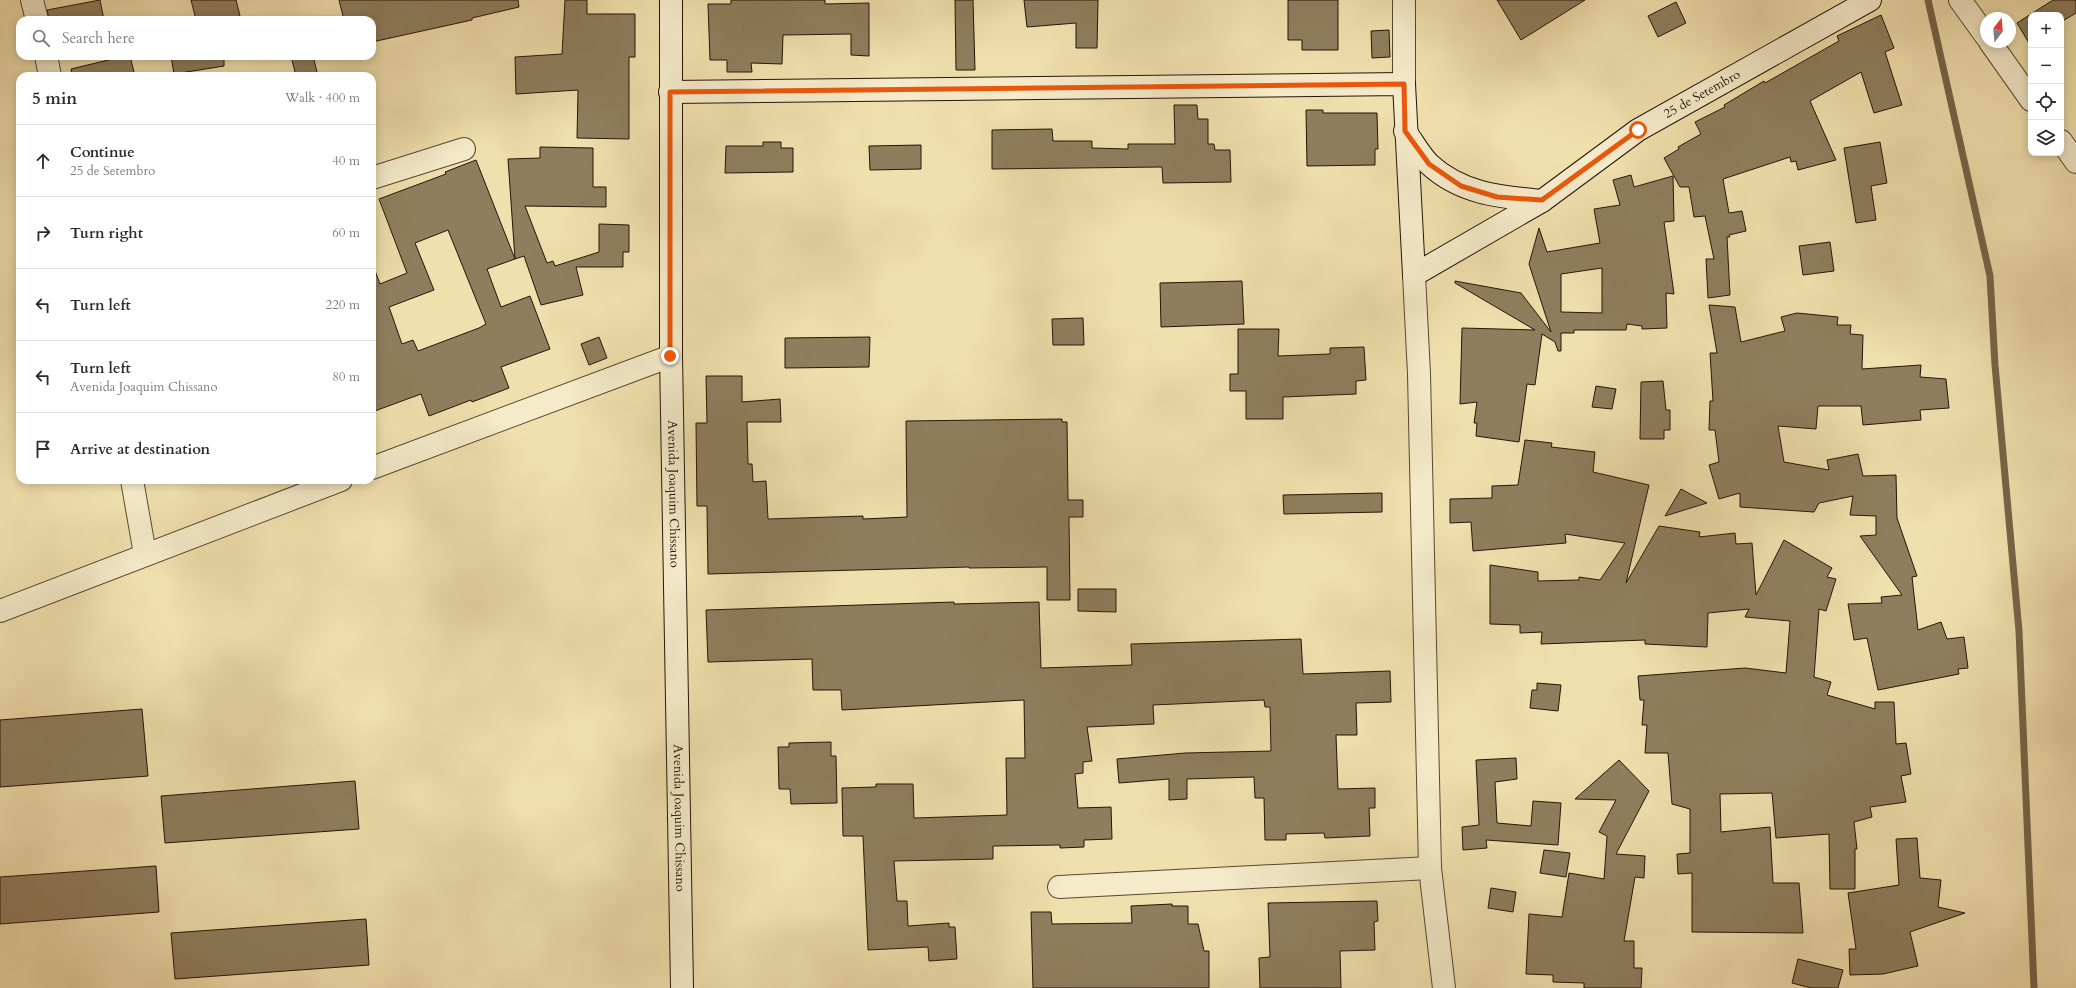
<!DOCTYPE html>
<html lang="en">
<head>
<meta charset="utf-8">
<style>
  body { margin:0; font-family:Cardo,serif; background:#f2f2f3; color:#2b2b33 }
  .controls { position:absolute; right:12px; top:12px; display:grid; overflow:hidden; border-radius:8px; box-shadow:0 2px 10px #0003 }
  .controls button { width:36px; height:36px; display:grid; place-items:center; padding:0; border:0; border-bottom:1px solid #e1e1e2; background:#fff; color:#2b2b33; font:20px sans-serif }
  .compass { position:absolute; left:1980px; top:12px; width:36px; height:36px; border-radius:50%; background:#fff; box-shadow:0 2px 10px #0003; rotate:16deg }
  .stop { position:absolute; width:12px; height:12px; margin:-9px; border:3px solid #ea580c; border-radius:50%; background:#fff }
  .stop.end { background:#ea580c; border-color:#fff; box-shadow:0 1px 4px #0008 }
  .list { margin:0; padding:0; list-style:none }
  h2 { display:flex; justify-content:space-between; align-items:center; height:52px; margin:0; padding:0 16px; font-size:17px }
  h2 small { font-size:13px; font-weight:400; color:#7c7c81 }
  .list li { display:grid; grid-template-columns:26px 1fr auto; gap:12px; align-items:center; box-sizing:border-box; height:72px; padding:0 16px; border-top:1px solid #e1e1e2 }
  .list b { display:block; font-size:15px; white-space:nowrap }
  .list p { margin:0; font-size:13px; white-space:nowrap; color:#7c7c81 }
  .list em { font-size:13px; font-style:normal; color:#7c7c81 }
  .icon { flex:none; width:22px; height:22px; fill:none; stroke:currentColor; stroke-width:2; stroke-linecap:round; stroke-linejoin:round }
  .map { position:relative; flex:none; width:2076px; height:988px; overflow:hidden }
  .search { position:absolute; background:#fff; box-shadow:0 2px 10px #0003; left:16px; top:16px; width:360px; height:44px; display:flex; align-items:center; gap:10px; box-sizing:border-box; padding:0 14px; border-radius:12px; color:#7c7c81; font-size:15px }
  .panel { position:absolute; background:#fff; box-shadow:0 2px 10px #0003; left:16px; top:72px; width:360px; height:412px; border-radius:12px }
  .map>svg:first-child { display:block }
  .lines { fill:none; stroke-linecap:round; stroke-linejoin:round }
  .stream { stroke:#756549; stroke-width:7 }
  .building { fill:#8f7e5e; stroke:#251408; fill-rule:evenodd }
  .street-casing { stroke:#584731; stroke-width:24 }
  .secondary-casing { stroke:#251408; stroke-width:24 }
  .street { stroke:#f5ebca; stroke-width:22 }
  .secondary { stroke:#f5ebca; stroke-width:22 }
  .route { stroke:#ea580c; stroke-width:5 }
  .labels { text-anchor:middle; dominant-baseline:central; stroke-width:3; stroke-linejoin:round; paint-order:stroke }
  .street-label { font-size:13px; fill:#251408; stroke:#f5ebca }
</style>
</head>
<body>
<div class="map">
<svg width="2076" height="988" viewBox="0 0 2076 988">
  <rect width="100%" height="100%" fill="#f0e0ad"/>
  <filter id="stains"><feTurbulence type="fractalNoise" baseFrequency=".005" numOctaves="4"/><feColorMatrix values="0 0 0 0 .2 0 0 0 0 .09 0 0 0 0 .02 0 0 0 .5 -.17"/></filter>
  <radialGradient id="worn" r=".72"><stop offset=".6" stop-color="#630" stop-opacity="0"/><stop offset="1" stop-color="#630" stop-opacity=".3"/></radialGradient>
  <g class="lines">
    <!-- stream -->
    <polyline class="stream" points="1928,0 1990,276 1995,365 2019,631 2034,988"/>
  </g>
  <!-- building -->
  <g class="building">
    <polygon points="100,0 104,20 49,20 47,10"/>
    <polygon points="191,0 236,0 241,20 196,20"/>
    <polygon points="339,0 518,0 519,7 472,18 472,20 372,42 372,20 344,20"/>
    <polygon points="565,0 587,0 587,14 635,14 635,57 629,57 629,139 577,138 578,90 516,94 515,57 562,54"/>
    <polygon points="731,0 825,0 825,4 869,3 869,56 851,55 851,34 783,35 782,64 751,63 752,72 727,72 727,60 710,60 708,4 731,4"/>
    <polygon points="955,0 973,0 975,70 956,70"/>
    <polygon points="1024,0 1098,0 1097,48 1076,48 1076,23 1027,27"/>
    <polygon points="1288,0 1338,0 1338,50 1302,50 1302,40 1288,40"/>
    <polygon points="1497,0 1585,0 1521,40"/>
    <polygon points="2053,0 2076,0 2076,13 2061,22 2061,15 2031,15 2031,42 2029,43 2017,23"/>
    <polygon points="1676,2 1686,23 1658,37 1648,16"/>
    <polygon points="1881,15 1894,48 1885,52 1902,105 1874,113 1861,72 1810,101 1836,160 1798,170 1796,161 1791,162 1790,157 1723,179 1729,213 1742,211 1746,231 1729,235 1730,237 1727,237 1730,295 1708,298 1706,259 1714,259 1705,216 1694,217 1689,187 1680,187 1664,158 1679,149 1678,147 1701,134 1695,122 1725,107 1724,105 1764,81 1765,83 1839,41 1837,36"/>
    <polygon points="1389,30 1390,57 1372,58 1371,31"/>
    <polygon points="125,56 130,56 135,76 72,76 71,69"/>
    <polygon points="171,56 224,56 224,66 174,74"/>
    <polygon points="291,56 313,56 318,76 296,76"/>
    <polygon points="1174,105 1197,105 1198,119 1208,119 1208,144 1214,144 1215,150 1230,150 1231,182 1163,183 1162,167 992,169 992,130 1052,129 1053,141 1092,141 1092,148 1128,149 1128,144 1175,144"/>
    <polygon points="1306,110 1323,110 1323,113 1377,113 1378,149 1375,149 1375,165 1307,166"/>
    <polygon points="763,142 781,142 781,148 793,148 793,172 725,173 726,146 763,146"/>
    <polygon points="1880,142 1887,183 1871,186 1876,220 1856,223 1844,148"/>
    <polygon points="921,145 921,169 870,170 869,146"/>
    <polygon points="540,147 593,148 593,187 606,187 606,207 525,206 547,263 553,261 555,266 599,252 599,224 629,225 629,252 623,252 623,267 576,267 583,295 541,305 524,256 515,259 508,159 540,158"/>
    <path d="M476 160 515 259 487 269 501 307 530 296 550 349 501 367 509 388 472 402 471 400 429 416 421 394 372 412V268H374L380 284 407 273 379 199 446 174 445 172ZM448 230 486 324 479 328 418 351 413 340 402 344 389 307 434 290 415 243Z"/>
    <path d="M1631 175 1634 187 1673 176 1674 221 1664 222 1674 294 1666 293 1667 328 1642 329V326L1627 324 1626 330H1574V333H1561V351H1558L1555 342 1542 334 1535 385 1527 384 1519 442 1476 436 1477 423H1474L1477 402 1460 404 1462 328 1535 330 1455 283V281L1521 293 1551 332 1529 264 1539 228 1547 252 1600 243 1594 209 1620 205 1613 180ZM1602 268V313L1561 312V274Z"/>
    <polygon points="1830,242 1834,271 1803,275 1799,246"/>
    <polygon points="1242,281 1244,324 1161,327 1160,283"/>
    <polygon points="1709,305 1735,307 1741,342 1785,331 1781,317 1797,313 1838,317 1837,325 1851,325 1850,334 1863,335 1862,369 1921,365 1920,377 1946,379 1949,408 1920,410 1921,420 1863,425 1861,406 1818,406 1816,429 1778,426 1784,462 1829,470 1827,460 1858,454 1863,476 1896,475 1897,518 1917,576 1912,577 1918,630 1941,622 1947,639 1964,637 1968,668 1958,669 1959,674 1878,690 1867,638 1854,640 1848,604 1882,603 1881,597 1902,595 1860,536 1876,535 1876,516 1850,515 1853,496 1819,503 1814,512 1740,507 1740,493 1719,499 1709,465 1719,462 1715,430 1709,430 1710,401 1713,401 1710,353 1717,353"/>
    <polygon points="1083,318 1084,345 1053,345 1052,319"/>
    <polygon points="1238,329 1279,329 1278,356 1330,354 1330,348 1364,347 1366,380 1356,381 1356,394 1283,397 1283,419 1246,419 1246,391 1230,391 1230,374 1238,374"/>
    <polygon points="599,337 607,358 589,365 581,344"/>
    <polygon points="870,337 869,367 785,368 785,338"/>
    <polygon points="706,376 742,376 742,402 780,399 781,422 747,422 748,464 752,464 753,482 766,481 768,519 863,516 863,519 907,517 906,421 1062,419 1062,422 1067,422 1068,500 1083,500 1083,517 1069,517 1070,600 1047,600 1047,567 969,568 969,567 708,574 707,506 697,506 696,423 707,423"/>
    <polygon points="1663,381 1666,410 1670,410 1670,430 1664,430 1664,439 1640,439 1641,382"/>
    <polygon points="1596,386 1616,389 1612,409 1592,407"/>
    <polygon points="1525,440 1552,443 1551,447 1595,452 1593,472 1649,485 1626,583 1659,526 1700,532 1699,537 1735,533 1736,544 1752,543 1756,595 1784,540 1832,568 1827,577 1836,579 1826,611 1819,609 1814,677 1831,682 1827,695 1875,709 1875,702 1894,702 1896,744 1906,743 1911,774 1901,776 1906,802 1870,807 1872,817 1854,822 1857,849 1855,849 1855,889 1830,889 1829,834 1776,838 1772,793 1720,794 1721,832 1770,827 1773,883 1799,883 1803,933 1692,932 1692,873 1678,874 1677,854 1690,853 1690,809 1672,804 1668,753 1645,753 1647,725 1642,725 1644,700 1640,700 1638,676 1745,668 1786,673 1790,621 1745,617 1749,609 1708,613 1707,647 1645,644 1645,640 1541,644 1542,632 1520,633 1520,625 1490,624 1490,565 1538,572 1538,581 1579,580 1579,577 1600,580 1625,543 1565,534 1566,543 1473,551 1471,522 1450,523 1450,499 1492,498 1492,486 1518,485"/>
    <polygon points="1681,489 1707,503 1665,516"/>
    <polygon points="1382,493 1382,512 1284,514 1283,495"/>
    <polygon points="1078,589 1116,589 1116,612 1078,611"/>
    <polygon points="954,602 954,604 1039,602 1041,668 1132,665 1131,644 1301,639 1303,674 1390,671 1391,702 1356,703 1357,735 1336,735 1338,789 1375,788 1375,808 1369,808 1370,836 1325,838 1324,833 1286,834 1286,840 1265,840 1264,798 1255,798 1254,777 1187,779 1187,799 1169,800 1169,779 1119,783 1117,759 1185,753 1271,751 1270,707 1265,707 1264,700 1153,705 1154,724 1087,727 1092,761 1083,762 1083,773 1075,774 1078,808 1111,807 1112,839 1084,840 1084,847 1060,848 1060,845 993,846 993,859 894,861 897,901 907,901 908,926 949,923 949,927 955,927 957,959 929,961 928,947 868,950 863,836 843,836 842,788 876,787 876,784 913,784 914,818 1007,815 1006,758 1025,758 1024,700 842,710 841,690 813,690 812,659 708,662 706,610"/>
    <polygon points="1537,683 1561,685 1558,711 1530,708 1532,690 1537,690"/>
    <polygon points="142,709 148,776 0,787 0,720"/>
    <polygon points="831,742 831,756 836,756 837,803 791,804 790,789 779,789 778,747 789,747 789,743"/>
    <polygon points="1516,758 1517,779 1495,782 1497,823 1531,826 1533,801 1561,803 1558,845 1486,840 1487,848 1463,850 1462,827 1479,825 1476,760"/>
    <polygon points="1619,760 1649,791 1616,854 1645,856 1644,878 1635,877 1624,941 1634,941 1634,968 1642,968 1641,988 1584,988 1584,983 1553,982 1553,975 1526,974 1529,914 1562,917 1569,873 1604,879 1607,836 1599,832 1616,800 1575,799"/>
    <polygon points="355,781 359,829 165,843 161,796"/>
    <polygon points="1917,838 1920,878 1941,880 1938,907 1965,913 1910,932 1918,966 1883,974 1850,975 1849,949 1856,949 1848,893 1899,885 1896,839"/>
    <polygon points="1544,850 1570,853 1566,877 1540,873"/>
    <polygon points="156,866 159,912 0,924 0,877"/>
    <polygon points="1491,888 1516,892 1513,912 1488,908"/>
    <polygon points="1377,901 1378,921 1374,922 1375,950 1340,951 1341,988 1260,988 1259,958 1270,957 1268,903"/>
    <polygon points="1172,904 1172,906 1188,906 1188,924 1198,924 1204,951 1209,951 1209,988 1033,988 1031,912 1051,912 1052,924 1132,923 1131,906"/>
    <polygon points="366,919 369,965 175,979 171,933"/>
    <polygon points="1798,959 1843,970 1838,988 1811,988 1792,983"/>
  </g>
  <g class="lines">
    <!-- street casing -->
    <g class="street-casing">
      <g id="street">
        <polyline points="32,0 37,20"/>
        <polyline points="1960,0 1986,36"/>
        <polyline points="1990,42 2031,100"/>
        <polyline points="46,56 50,76"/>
        <polyline points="1404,84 1404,0"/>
        <polyline points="2061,141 2076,162"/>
        <polyline points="372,178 464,149"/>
        <polyline points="1414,275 1419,374 1430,868 1444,988"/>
        <polyline points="372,468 671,356"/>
        <polyline points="132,480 145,554"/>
        <polyline points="0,611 341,480"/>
        <polyline points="1059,887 1430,868"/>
      </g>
    </g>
    <!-- secondary casing -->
    <g class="secondary-casing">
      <g id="secondary">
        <path id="s1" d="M671 0V356L682 988"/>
        <path id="s2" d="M670 92 1404 84 1414 275 1542 201 1638 130 1870 0"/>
        <path d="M1405 131C1413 142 1420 155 1429 164 1461 194 1501 197 1542 201"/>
      </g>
    </g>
    <!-- street -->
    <use href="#street" class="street"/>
    <!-- secondary -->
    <use href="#secondary" class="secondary"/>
  </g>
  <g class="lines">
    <!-- route -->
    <polyline class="route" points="670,356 670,92 1404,84 1405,131 1429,164 1461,186 1497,197 1542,200 1638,130"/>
  </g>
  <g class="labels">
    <!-- street labels -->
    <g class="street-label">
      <text stroke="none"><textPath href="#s2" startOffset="1266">25 de Setembro</textPath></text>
      <text stroke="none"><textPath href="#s1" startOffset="494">Avenida Joaquim Chissano</textPath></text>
      <text stroke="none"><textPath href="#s1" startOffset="818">Avenida Joaquim Chissano</textPath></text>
    </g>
  </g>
  <rect width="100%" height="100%" filter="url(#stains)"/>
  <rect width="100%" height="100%" fill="url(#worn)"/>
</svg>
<div class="controls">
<button>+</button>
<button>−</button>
<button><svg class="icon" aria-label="locate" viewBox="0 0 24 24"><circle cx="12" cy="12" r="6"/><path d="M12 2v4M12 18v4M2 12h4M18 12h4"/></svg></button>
<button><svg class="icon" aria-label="layers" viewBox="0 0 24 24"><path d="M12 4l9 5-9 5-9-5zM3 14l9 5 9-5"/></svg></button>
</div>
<svg class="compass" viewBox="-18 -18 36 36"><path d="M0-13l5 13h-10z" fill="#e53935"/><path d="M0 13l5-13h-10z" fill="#7c7c81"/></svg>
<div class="stop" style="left:1638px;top:130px"></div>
<div class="stop end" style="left:670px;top:356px"></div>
<div class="search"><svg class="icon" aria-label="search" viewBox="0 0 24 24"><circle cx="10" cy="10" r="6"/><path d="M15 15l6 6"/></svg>Search here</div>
<section class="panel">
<h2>5 min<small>Walk · 400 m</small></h2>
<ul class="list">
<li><svg class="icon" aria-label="ahead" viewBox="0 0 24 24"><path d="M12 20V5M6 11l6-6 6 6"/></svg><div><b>Continue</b><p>25 de Setembro</p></div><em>40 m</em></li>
<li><svg class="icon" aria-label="right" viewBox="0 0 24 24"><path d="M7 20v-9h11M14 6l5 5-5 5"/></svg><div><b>Turn right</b></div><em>60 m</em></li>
<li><svg class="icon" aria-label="left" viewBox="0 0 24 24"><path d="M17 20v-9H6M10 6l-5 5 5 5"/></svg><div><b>Turn left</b></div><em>220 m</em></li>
<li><svg class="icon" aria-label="left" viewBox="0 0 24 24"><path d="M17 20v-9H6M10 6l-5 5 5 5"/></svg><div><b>Turn left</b><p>Avenida Joaquim Chissano</p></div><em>80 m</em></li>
<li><svg class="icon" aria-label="arrive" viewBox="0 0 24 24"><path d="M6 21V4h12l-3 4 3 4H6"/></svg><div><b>Arrive at destination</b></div></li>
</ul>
</section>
</div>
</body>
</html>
